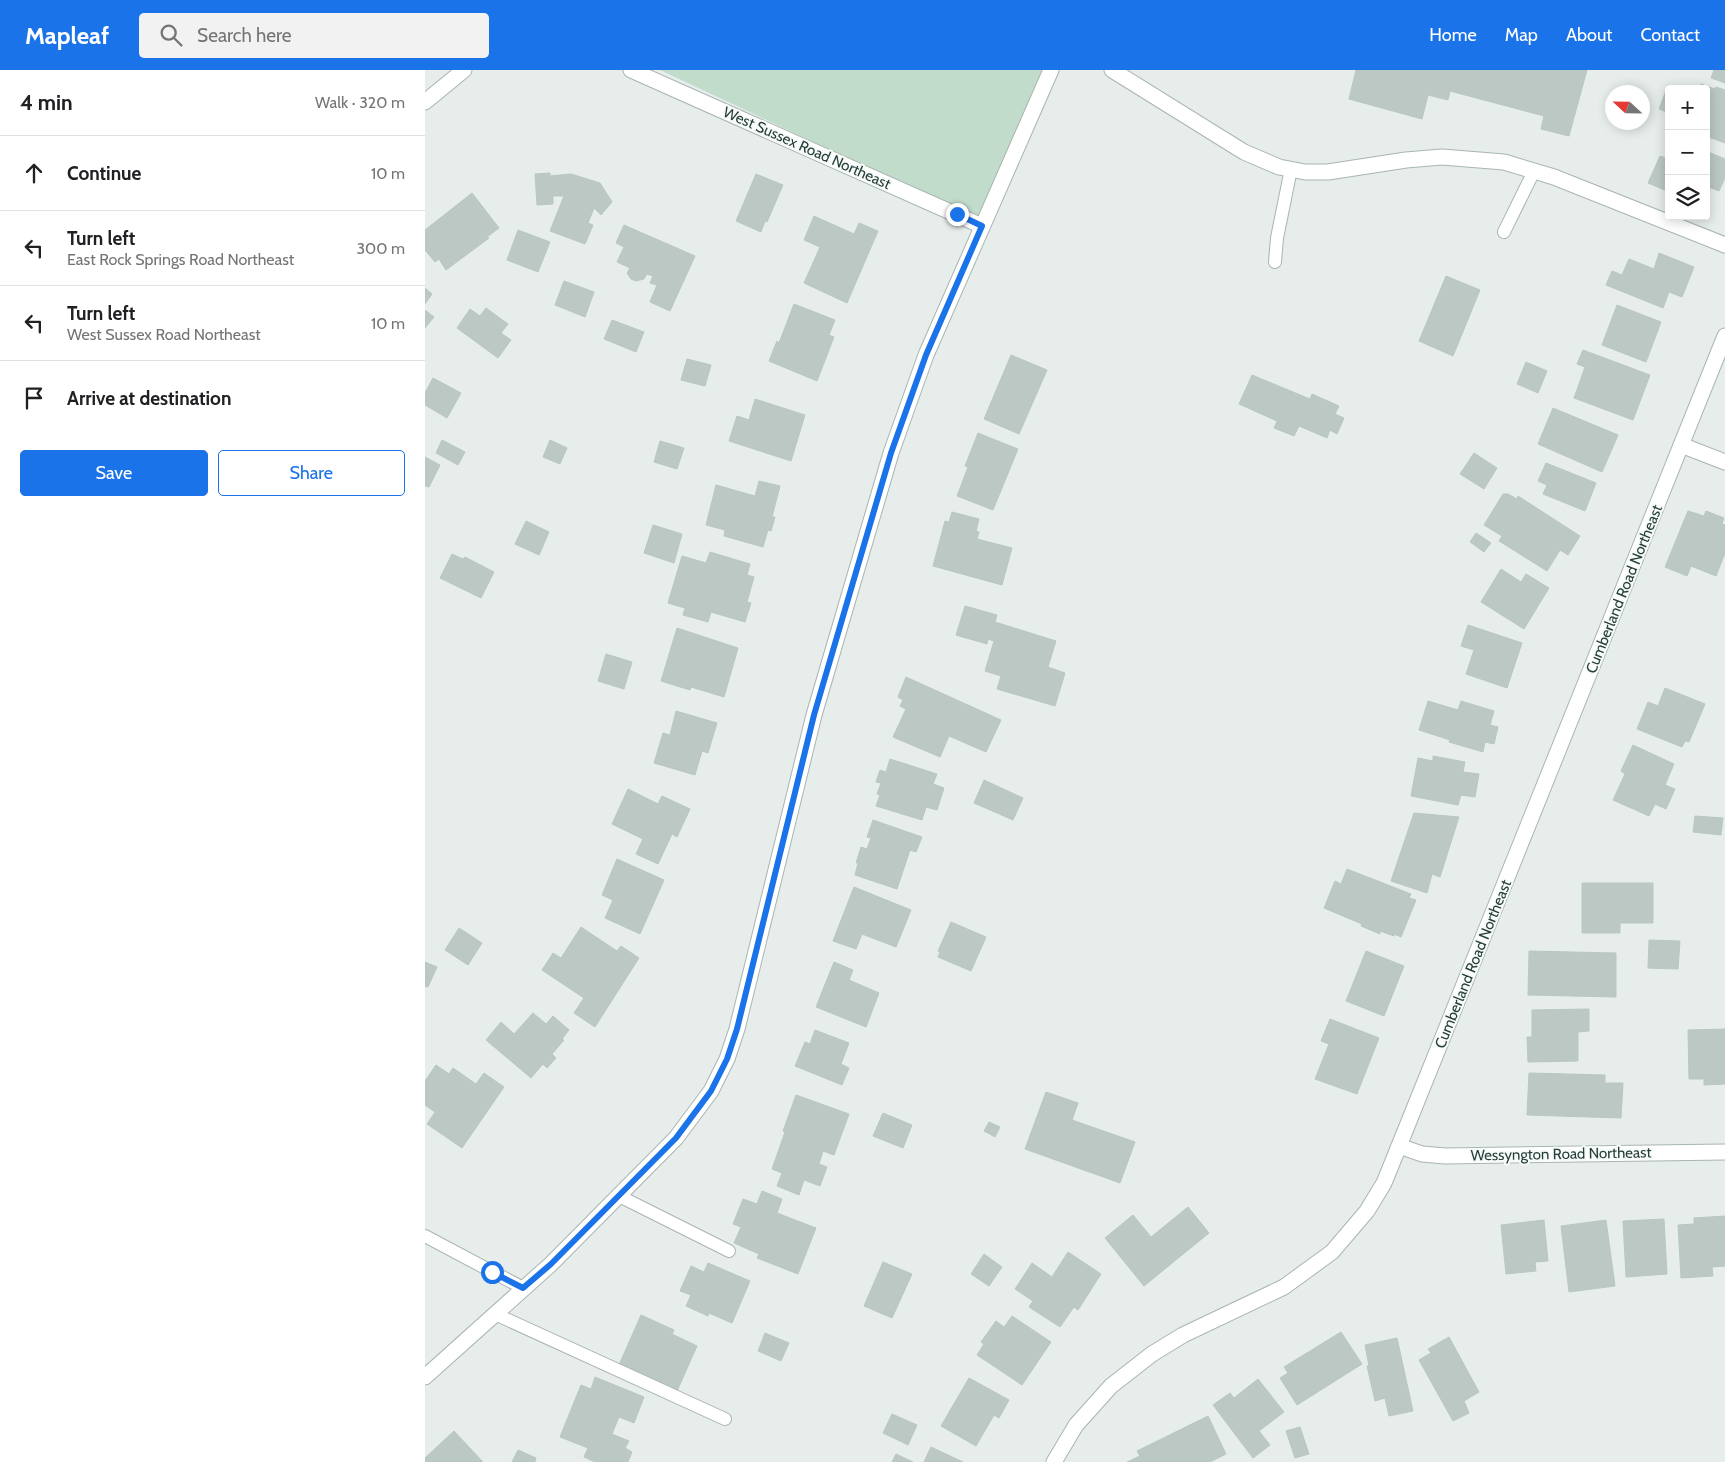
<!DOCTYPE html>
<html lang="en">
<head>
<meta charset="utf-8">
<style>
  body { margin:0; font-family:Cabin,sans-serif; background:#f2f2f2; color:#202124 }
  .controls { position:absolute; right:15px; top:15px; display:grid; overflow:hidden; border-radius:5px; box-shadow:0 2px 12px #0003 }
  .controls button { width:45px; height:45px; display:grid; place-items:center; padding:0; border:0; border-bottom:1px solid #e0e0e0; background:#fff; color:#202124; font:25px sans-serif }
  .compass { position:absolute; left:1180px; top:15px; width:45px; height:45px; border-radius:50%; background:#fff; box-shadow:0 2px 12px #0003; rotate:292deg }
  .stop { position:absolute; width:15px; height:15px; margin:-11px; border:4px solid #1a73e8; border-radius:50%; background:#fff }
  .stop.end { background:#1a73e8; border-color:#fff; box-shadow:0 1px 5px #0008 }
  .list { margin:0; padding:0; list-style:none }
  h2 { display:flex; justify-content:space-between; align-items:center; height:65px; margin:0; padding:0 20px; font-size:21px }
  h2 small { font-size:16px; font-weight:400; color:#757577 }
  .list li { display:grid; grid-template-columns:32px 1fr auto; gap:15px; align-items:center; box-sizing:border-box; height:75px; padding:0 20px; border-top:1px solid #e0e0e0 }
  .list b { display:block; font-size:19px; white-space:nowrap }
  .list p { margin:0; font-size:16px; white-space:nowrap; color:#757577 }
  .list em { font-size:16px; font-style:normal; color:#757577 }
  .actions { display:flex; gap:10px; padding:15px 20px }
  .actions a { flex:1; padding:11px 0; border:1px solid #1a73e8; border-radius:5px; text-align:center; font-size:18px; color:#1a73e8 }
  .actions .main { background:#1a73e8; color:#fff }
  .icon { flex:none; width:28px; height:28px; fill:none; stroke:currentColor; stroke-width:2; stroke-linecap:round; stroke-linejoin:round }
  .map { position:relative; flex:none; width:1300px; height:1392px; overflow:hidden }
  header { display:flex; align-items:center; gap:30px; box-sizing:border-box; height:70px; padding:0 25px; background:#1a73e8; color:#fff }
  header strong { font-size:24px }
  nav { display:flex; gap:28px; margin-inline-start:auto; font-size:18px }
  .search { width:350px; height:45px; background:#f2f2f2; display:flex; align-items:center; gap:12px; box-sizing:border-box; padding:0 18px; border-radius:5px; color:#757577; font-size:19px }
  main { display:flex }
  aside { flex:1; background:#fff }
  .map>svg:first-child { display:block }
  .green { fill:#c1dcca }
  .building { fill:#bbc8c4; stroke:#b9c7c2 }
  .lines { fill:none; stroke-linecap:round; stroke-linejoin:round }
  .service-casing { stroke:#a9b5b2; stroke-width:14 }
  .minor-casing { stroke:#a9b5b2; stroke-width:17 }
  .tertiary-casing { stroke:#a9b5b2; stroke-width:17 }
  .service { stroke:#fff; stroke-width:12 }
  .minor { stroke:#fff; stroke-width:15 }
  .tertiary { stroke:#fff; stroke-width:15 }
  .route { stroke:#1a73e8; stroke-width:6 }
  .labels { text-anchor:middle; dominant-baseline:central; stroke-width:4; stroke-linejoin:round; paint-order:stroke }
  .street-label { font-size:15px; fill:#263e39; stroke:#f6faf8 }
</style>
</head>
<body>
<header>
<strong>Mapleaf</strong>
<div class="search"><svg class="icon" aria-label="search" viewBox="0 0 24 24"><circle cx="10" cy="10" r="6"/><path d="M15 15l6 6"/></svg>Search here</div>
<nav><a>Home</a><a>Map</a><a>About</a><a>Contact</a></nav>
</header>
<main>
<aside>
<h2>4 min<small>Walk · 320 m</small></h2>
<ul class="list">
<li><svg class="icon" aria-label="ahead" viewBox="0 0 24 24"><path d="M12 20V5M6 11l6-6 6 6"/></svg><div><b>Continue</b></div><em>10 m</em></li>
<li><svg class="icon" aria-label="left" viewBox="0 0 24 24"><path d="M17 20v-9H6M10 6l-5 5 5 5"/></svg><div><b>Turn left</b><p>East Rock Springs Road Northeast</p></div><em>300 m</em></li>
<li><svg class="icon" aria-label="left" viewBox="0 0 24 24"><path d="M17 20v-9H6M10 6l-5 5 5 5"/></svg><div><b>Turn left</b><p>West Sussex Road Northeast</p></div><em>10 m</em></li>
<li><svg class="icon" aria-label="arrive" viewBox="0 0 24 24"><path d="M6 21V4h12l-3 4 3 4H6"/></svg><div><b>Arrive at destination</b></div></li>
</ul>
<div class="actions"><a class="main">Save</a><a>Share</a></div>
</aside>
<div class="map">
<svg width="1300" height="1392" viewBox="0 0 1300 1392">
  <rect width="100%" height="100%" fill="#e6edeb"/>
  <!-- green -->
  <polygon class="green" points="235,0 625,0 563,154"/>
  <!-- building -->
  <g class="building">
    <polygon points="931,0 1162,0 1144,66 1116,59 1119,46 1025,21 1023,30 1003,25 997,49 924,29"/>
    <polygon points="1289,0 1300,0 1300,13 1286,8"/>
    <polygon points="1276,14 1290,19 1291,17 1300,20 1300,73 1281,66 1281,19 1274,19"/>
    <polygon points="1243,15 1253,19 1244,19 1244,43 1234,39"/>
    <polygon points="1281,81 1300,89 1300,108 1294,121 1281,116"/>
    <polygon points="1235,86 1244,89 1244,122 1223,113"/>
    <polygon points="125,103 125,106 146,104 175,113 187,132 176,145 169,138 163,153 168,155 160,174 125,161 139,126 128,126 128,134 112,135 110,104"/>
    <polygon points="331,104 358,115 342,152 340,151 336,162 311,151"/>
    <polygon points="47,123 74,158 62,167 64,168 21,200 14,189 10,192 0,180 0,160"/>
    <polygon points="389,146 429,164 434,153 453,161 422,233 379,213 395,177 379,170"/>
    <polygon points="199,155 270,186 245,241 225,232 232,215 225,213 228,206 222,204 219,209 211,211 206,209 202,203 205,198 192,192 199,177 191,173"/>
    <polygon points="93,160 125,172 113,202 82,190"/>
    <polygon points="1234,183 1269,197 1257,227 1244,222 1238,238 1181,215 1187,201 1197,205 1204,189 1229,199"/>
    <polygon points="1021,206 1055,220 1028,286 994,271"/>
    <polygon points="139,211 169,222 160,247 130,235"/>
    <polygon points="0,218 7,224 0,234"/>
    <polygon points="369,234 410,250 404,265 409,267 392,311 344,291 352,271 354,273"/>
    <polygon points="1192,235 1236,252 1221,292 1177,275"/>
    <polygon points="61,238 83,254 76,263 86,270 73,288 32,258 45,239 55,246"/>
    <polygon points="0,240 9,247 0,258"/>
    <polygon points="187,250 219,262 211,282 179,269"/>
    <polygon points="1158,280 1225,305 1208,350 1149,328 1160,297 1152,294"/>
    <polygon points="586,285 622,300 594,364 559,349"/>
    <polygon points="262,289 286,295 280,316 256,310"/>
    <polygon points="1101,292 1122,301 1113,323 1092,314"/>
    <polygon points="827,305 885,329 887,324 914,336 910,344 919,348 912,364 905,360 902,368 874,356 869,366 849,358 852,351 814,334"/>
    <polygon points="8,308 36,323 22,348 0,335 0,323"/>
    <polygon points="330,329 380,345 366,391 304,371 312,346 324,350"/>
    <polygon points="1128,338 1193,365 1177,402 1113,374"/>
    <polygon points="553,363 593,379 568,440 532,426 543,397 540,396"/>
    <polygon points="17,370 40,382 33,395 11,383"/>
    <polygon points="125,370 142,378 135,394 118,387"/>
    <polygon points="235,371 259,378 252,399 229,392"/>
    <polygon points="1049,383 1072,398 1059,419 1035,404"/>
    <polygon points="0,387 15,395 4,417 0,416"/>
    <polygon points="1121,393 1171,413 1160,441 1118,424 1122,415 1113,411"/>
    <polygon points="334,411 355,416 347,447 350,447 346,461 343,460 338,477 299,466 300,460 281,455 291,415 330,426"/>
    <polygon points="1078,424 1083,424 1092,429 1093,426 1155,466 1143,485 1135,480 1122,501 1074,471 1077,466 1059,455"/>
    <polygon points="1263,441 1279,446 1281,441 1299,448 1297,454 1300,455 1300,483 1291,506 1266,496 1262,506 1240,497"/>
    <polygon points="527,442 554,449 551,461 554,462 552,469 587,478 577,515 508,496 520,451 524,452"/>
    <polygon points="101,451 124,462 114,485 90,474"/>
    <polygon points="228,455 257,464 249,493 219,483"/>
    <polygon points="1051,463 1066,473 1059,482 1045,472"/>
    <polygon points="285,482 325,494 322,505 329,507 322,532 326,533 320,552 286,542 283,552 258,545 260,538 243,533 257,486 281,493"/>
    <polygon points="27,484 38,489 40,487 69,502 56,528 15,508"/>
    <polygon points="1076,499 1096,512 1101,504 1124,518 1099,559 1056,532"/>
    <polygon points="540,536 572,545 570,552 631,571 623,597 640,603 630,636 572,619 576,606 560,601 569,571 563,569 562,574 531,565"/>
    <polygon points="1043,555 1097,573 1082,618 1041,604 1049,580 1036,576"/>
    <polygon points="252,558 313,578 299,627 266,617 265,620 236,611"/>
    <polygon points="181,584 207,592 199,619 173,611"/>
    <polygon points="481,607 576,650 561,682 524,666 515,687 468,667 481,639 475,636 478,630 473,627"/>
    <polygon points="1240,618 1280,634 1264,672 1260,671 1257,677 1212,659 1223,632 1233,636"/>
    <polygon points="1003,631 1033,640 1036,631 1069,641 1065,655 1073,657 1069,674 1060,672 1058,682 1024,672 1025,670 994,660"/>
    <polygon points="251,641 292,653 283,683 277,681 270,705 229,693 238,663 245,665"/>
    <polygon points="1208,675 1249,694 1240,715 1250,719 1241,739 1230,734 1224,746 1188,730 1200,704 1196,701"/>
    <polygon points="1008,686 1040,692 1038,702 1054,704 1050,727 1036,725 1033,735 986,726 993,688 1008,691"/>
    <polygon points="465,689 512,704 508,714 519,718 512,740 501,737 497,750 451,736 455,725 452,724 456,713 451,712 455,700 461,702"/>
    <polygon points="559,710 598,728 588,750 549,733"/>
    <polygon points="203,719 233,734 237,726 265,739 252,767 247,764 233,794 211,784 218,769 187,754"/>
    <polygon points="989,743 1034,747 1015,807 1007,804 1002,823 966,811"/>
    <polygon points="1270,746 1298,748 1296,765 1268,762"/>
    <polygon points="448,750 497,767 491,782 485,780 472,819 430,805 433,793 431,793 436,777 442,779 446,768 442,767"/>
    <polygon points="192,789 239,810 215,864 180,848 188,830 177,825"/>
    <polygon points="922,799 986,824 984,828 991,830 976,867 969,864 969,866 955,861 955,864 936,856 937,854 899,838 910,811 916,814"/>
    <polygon points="1157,813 1228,813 1228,853 1195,853 1195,863 1157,863"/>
    <polygon points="429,817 486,840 471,877 437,864 431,879 408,871"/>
    <polygon points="526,852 561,867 546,901 513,887 515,882 513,881"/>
    <polygon points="156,857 192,881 196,876 214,888 170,957 149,943 159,928 117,900 128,883 136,888"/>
    <polygon points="34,858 57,873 43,895 20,880"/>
    <polygon points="1224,870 1255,871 1253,899 1223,898"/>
    <polygon points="941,881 979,896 959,946 921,931"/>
    <polygon points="1104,881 1191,883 1191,927 1103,925"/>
    <polygon points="0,892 12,897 3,917 0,916"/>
    <polygon points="409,892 428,900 424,910 454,923 441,957 391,937"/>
    <polygon points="1164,939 1164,961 1153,962 1153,991 1103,992 1102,967 1107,967 1107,940"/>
    <polygon points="108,943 121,954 128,946 144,960 137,969 139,970 127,984 131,988 122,998 118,994 106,1008 61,970 76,952 89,964"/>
    <polygon points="905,949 954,968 932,1024 890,1009 904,974 896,971"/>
    <polygon points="1300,959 1300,1014 1279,1015 1279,1009 1264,1009 1263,960"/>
    <polygon points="390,960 424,973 416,994 424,998 417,1015 370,996 380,972 385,974"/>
    <polygon points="11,995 24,1004 28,998 51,1014 59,1003 79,1017 37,1078 2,1054 10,1042 0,1035 0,1011"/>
    <polygon points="1104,1003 1180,1005 1180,1013 1198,1013 1196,1048 1102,1045"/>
    <polygon points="621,1022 653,1033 647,1050 710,1072 695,1113 600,1079"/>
    <polygon points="371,1025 424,1044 409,1085 398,1081 394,1094 402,1097 395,1116 379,1110 374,1125 352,1116 357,1103 347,1099 360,1062 358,1061"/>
    <polygon points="458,1043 487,1055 478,1078 448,1066"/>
    <polygon points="564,1052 575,1057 570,1067 559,1061"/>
    <polygon points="337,1121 357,1129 352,1143 391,1158 373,1204 332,1188 334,1184 309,1173 316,1157 308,1154 318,1129 332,1134"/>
    <polygon points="763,1137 784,1163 719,1216 680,1168 708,1145 726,1167"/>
    <polygon points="1300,1146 1300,1196 1287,1197 1288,1206 1256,1208 1253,1155 1269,1154 1269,1148"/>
    <polygon points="1239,1149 1242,1204 1201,1207 1198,1151"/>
    <polygon points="1119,1150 1123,1191 1110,1192 1111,1201 1081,1204 1076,1155"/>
    <polygon points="1181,1150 1190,1216 1144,1222 1136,1156"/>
    <polygon points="643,1182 676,1204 653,1240 649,1237 635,1257 604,1237 608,1231 590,1219 607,1193 627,1207"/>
    <polygon points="559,1184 577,1197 564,1216 546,1204"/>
    <polygon points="458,1192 487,1204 467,1248 439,1236"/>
    <polygon points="283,1193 325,1211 307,1253 284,1243 283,1246 261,1236 266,1225 255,1221 266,1196 279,1202"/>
    <polygon points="216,1245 249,1260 247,1264 272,1276 252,1321 194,1295"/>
    <polygon points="587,1246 626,1272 597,1315 552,1285 559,1274 556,1272 571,1251 579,1257"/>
    <polygon points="916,1262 937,1294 872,1335 855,1308 863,1303 859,1297"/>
    <polygon points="340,1263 364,1273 356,1291 333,1281"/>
    <polygon points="1024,1267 1054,1322 1039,1331 1044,1343 1028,1351 994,1290 1006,1283 1003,1279"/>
    <polygon points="972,1268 988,1341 964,1346 960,1328 950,1331 942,1296 944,1296 940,1275"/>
    <polygon points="170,1307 219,1327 209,1353 194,1347 187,1364 204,1371 200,1378 207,1382 203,1392 170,1392 159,1387 163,1378 135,1367 156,1315 166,1319"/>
    <polygon points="544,1308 584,1330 574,1348 569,1345 551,1376 516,1356"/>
    <polygon points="833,1309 859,1342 834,1361 845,1375 828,1388 788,1335 805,1323 809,1328"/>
    <polygon points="467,1344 492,1355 483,1375 458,1363"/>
    <polygon points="783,1346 801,1384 785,1392 702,1392 715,1386 712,1381"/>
    <polygon points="875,1357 884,1384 870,1388 861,1361"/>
    <polygon points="29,1361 58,1392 0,1392 0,1388"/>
    <polygon points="506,1377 538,1392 499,1392"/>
    <polygon points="93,1380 111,1388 110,1392 87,1392"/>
    <polygon points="471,1384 488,1392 467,1392"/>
  </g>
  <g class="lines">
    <!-- service casing -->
    <g class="service-casing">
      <g id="service">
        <polyline points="1079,162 1109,101"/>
        <polyline points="850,192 852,168 866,99"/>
        <polyline points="194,1126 304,1181"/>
        <polyline points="0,1166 98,1218"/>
        <polyline points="70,1244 300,1349"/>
      </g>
    </g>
    <!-- minor casing -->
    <g class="minor-casing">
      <g id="minor">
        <polyline points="206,0 557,156"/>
        <polyline points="687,0 819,82 854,97 880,102 903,102 981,90 1017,87 1079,92 1129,107 1300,175"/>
        <polyline points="0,32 39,0"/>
        <polyline points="1256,375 1300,392"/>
        <polyline points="974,1076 997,1084 1020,1086 1300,1082"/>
        <polyline points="629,1392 651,1355 686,1316 727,1284 758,1265 859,1217 907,1182 942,1141 959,1113 974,1076 1300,266"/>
      </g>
    </g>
    <!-- tertiary casing -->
    <g class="tertiary-casing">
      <polyline id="tertiary" points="0,1307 126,1194 251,1068 286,1021 302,989 312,959 389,645 466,383 501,285 626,0"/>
    </g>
    <!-- service -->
    <use href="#service" class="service"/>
    <!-- minor -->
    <use href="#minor" class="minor"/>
    <!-- tertiary -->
    <use href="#tertiary" class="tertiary"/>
  </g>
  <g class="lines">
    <!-- route -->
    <polyline class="route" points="67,1202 98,1218 126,1194 251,1068 286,1021 302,989 312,959 389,645 466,383 501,285 557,156 532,144"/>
  </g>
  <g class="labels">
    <!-- street labels -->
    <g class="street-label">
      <text transform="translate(382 78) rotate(24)">West Sussex Road Northeast</text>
      <text transform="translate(1199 519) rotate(-68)">Cumberland Road Northeast</text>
      <text transform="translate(1048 894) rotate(-68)">Cumberland Road Northeast</text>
      <text transform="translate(1136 1084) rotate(-1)">Wessyngton Road Northeast</text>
    </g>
  </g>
</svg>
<div class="controls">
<button>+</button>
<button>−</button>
<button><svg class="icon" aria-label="layers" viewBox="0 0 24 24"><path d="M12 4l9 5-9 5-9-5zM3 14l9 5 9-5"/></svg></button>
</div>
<svg class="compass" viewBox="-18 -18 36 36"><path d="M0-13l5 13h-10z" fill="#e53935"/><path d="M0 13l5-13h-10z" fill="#757577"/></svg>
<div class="stop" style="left:67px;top:1202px"></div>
<div class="stop end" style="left:532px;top:144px"></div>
</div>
</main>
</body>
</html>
